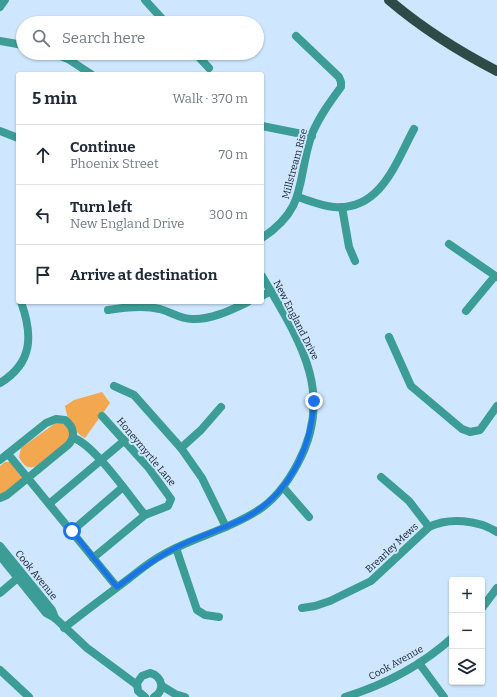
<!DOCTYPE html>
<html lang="en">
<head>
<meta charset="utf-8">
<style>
  body { margin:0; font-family:Bitter,serif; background:#f6f6f7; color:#1f2937 }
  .controls { position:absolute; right:12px; bottom:12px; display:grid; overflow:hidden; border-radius:4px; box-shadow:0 1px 3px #0004 }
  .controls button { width:36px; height:36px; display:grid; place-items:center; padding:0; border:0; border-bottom:1px solid #e0e1e3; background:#fff; color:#1f2937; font:20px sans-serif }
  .stop { position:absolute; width:12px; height:12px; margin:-9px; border:3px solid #1a73e8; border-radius:50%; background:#fff }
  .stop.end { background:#1a73e8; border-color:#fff; box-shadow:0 1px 4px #0008 }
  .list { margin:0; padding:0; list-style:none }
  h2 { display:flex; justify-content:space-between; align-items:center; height:52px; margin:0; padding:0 16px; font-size:17px }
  h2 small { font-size:13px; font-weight:400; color:#747a83 }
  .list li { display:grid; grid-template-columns:26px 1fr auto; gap:12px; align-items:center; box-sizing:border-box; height:60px; padding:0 16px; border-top:1px solid #e0e1e3 }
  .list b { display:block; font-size:15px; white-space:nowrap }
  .list p { margin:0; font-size:13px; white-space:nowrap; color:#747a83 }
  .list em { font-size:13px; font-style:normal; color:#747a83 }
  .icon { flex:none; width:22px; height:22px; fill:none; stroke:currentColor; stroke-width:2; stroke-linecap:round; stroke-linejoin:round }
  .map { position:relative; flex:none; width:497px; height:697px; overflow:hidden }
  .search { position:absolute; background:#fff; box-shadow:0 1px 3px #0004; left:16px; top:16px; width:248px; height:44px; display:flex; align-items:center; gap:10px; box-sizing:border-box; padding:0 14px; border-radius:22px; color:#747a83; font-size:15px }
  .panel { position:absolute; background:#fff; box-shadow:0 1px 3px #0004; left:16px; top:72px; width:248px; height:232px; border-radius:4px }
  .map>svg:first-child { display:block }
  .green { fill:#f3a74f }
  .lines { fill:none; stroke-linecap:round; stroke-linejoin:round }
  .minor { stroke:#3b9d95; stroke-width:8 }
  .major { stroke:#2e4b48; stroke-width:10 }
  .route { stroke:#1a73e8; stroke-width:5 }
  .labels { text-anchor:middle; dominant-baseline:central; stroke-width:4; stroke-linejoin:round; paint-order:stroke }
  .street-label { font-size:10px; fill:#17222d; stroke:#cee7fe }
</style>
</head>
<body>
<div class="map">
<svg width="497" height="697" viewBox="0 0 497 697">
  <rect width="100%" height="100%" fill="#cee7fe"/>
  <!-- green -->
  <g class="green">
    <path d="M102 392 110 403 85 438C73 432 67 419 65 406L74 400Z"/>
    <path d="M57 422C67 423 70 429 71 438L37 466C28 470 23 465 19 457L21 448Z"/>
    <polygon points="5,462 11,462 19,469 22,478 9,492 0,495 0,466"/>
  </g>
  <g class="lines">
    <!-- minor -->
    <g class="minor">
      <polyline points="145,0 166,23"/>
      <polyline points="0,7 5,0"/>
      <polyline points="0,41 23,45"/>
      <polyline points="53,53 68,59 91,74"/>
      <polyline points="195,53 209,68"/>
      <polyline points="262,126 312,136"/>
      <polyline points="0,131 18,138"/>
      <path d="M298 197C310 201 322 206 334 207 381 211 396 162 414 129"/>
      <polyline points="342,207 349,247 355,261"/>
      <path d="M262 238C309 207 296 179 312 134 319 117 330 102 341 87V82L339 77 296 36"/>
      <polyline points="449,244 497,277"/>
      <polyline points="262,296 271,291"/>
      <path d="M108 310C126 307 143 305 160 309 171 312 180 319 192 319 211 320 231 310 248 302"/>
      <polyline points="466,311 495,276"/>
      <polyline points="389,337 411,386 462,429 470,432 480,430 497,406"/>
      <path d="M0 383C33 363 33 335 21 302"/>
      <polyline points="114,386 134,395 181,448 202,478 226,527"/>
      <path d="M73 438C93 443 130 497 145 515"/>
      <polyline points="181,448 201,430 221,407"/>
      <polyline points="8,454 117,587"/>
      <path d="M0 460 46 423 56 419 65 420C74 427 76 437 68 445L7 495 0 498"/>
      <polyline points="381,477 409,501 429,527"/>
      <polyline points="283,487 309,517"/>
      <polyline points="49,504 125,440"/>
      <polyline points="72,531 123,487"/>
      <polyline points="0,546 52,610 55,618"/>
      <polyline points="176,548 197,610 205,615 219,617"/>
      <polyline points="0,556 46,613 55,618 87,648 137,685"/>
      <polyline points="93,558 145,515 168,506 171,499 148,467 102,416"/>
      <polyline points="0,593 20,576"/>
      <path d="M302 608 315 606 330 601 371 581 429 527C449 517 478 520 497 532"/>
      <polyline points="482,608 497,588"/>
      <path d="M64 628C85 611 106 596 127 580 139 571 150 561 164 554 194 537 228 530 257 511 275 500 288 482 298 463 336 392 298 338 262 276"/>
      <polyline points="419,663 444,697"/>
      <polyline points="0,670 29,697"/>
      <polyline points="162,686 175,694 185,697"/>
      <path d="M145 697 138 691 137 683 142 676 150 673C163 676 165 691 154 697"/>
      <path d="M345 697C384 685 422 665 452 638"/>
    </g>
    <!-- major -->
    <path class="major" d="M389 0C423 29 458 51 497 71"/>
  </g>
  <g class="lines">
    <!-- route -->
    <path class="route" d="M72 531 117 587C136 573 155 558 177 547 199 536 223 529 245 518 289 495 311 449 314 401"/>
  </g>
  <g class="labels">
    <!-- street labels -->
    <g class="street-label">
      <text transform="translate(295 164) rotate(-75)">Millstream Rise</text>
      <text transform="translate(296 320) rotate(63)">New England Drive</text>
      <text transform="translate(146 452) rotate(50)">Honeymyrtle Lane</text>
      <text transform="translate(392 548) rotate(-43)">Brearley Mews</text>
      <text transform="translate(36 575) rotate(51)">Cook Avenue</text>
      <text transform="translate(396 663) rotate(-29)">Cook Avenue</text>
    </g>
  </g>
</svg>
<div class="controls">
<button>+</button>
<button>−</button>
<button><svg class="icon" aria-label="layers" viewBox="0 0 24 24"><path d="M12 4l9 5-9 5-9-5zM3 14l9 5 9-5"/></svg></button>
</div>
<div class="stop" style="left:72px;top:531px"></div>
<div class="stop end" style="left:314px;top:401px"></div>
<div class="search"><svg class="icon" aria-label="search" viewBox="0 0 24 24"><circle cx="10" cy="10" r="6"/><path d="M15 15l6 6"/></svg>Search here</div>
<section class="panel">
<h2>5 min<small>Walk · 370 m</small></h2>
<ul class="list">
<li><svg class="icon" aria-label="ahead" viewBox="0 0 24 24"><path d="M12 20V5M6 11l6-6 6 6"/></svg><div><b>Continue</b><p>Phoenix Street</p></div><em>70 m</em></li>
<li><svg class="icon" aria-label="left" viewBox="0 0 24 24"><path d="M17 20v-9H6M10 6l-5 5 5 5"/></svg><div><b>Turn left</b><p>New England Drive</p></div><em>300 m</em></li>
<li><svg class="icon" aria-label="arrive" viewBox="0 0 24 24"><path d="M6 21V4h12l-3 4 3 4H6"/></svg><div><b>Arrive at destination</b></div></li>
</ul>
</section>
</div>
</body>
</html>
